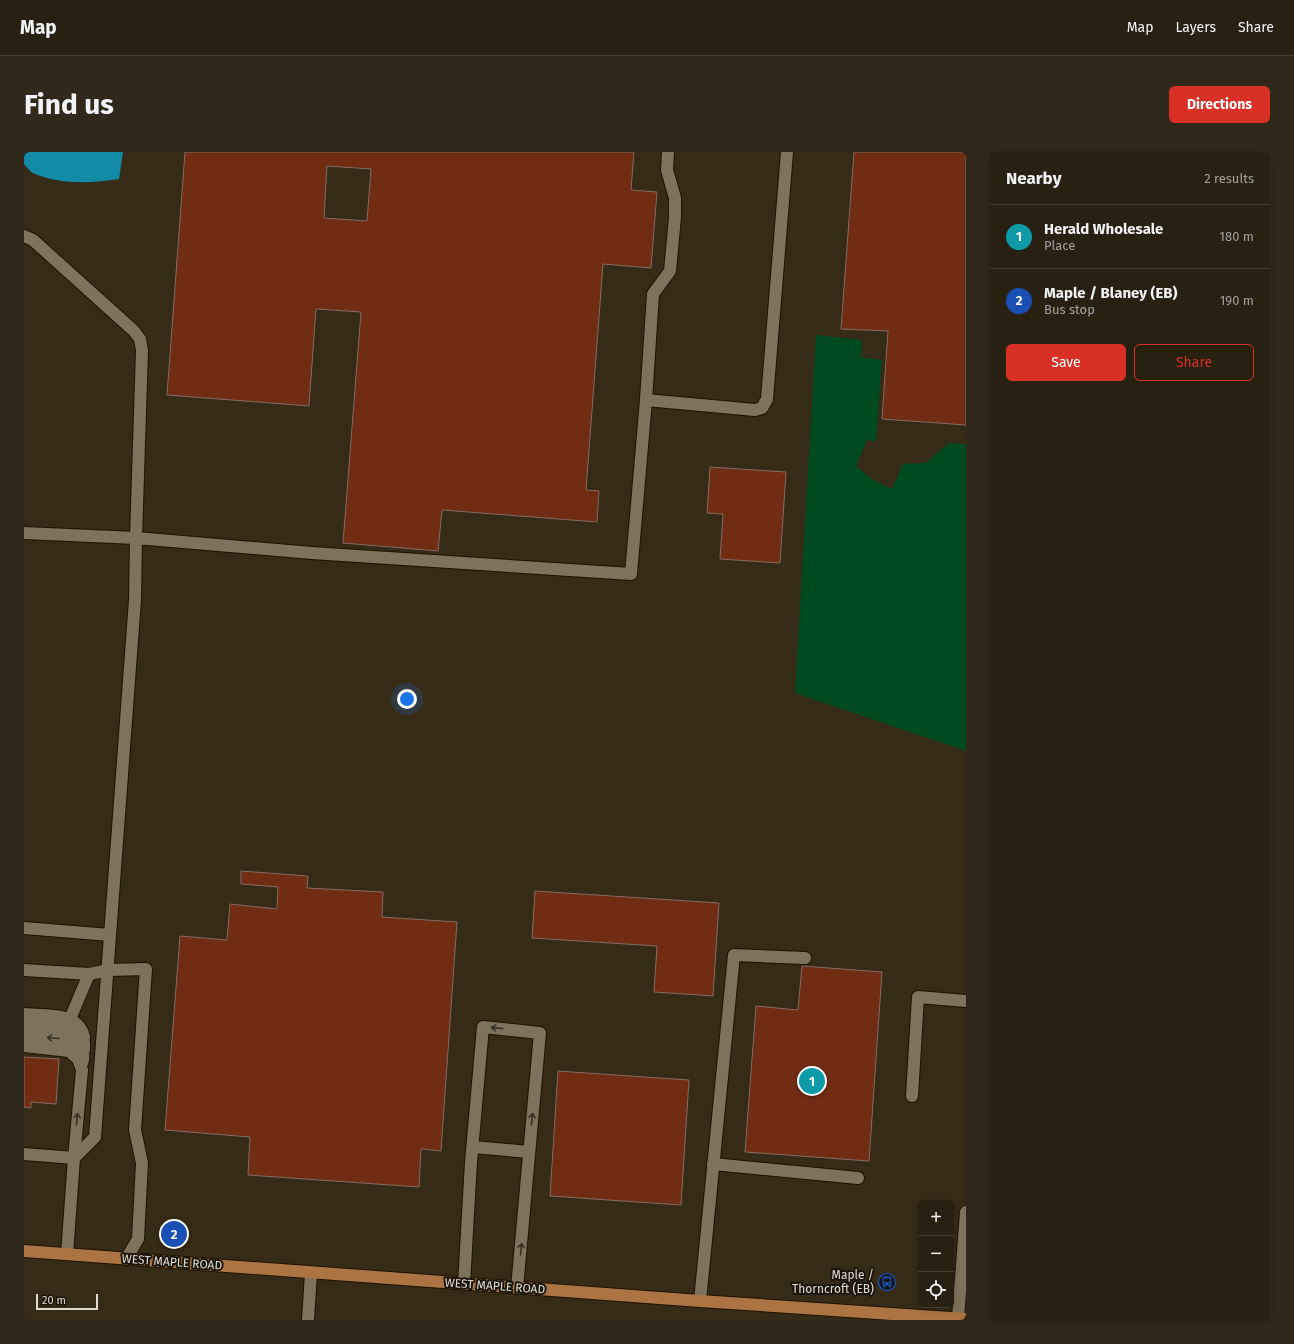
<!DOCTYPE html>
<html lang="en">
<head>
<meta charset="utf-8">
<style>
  body { margin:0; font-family:"Fira Sans",sans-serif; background:#30281a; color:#f1f3f6 }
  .controls { position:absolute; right:12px; bottom:12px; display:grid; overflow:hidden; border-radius:6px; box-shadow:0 2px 6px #0003 }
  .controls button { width:36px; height:36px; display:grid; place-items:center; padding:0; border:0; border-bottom:1px solid #443e31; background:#282011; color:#f1f3f6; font:20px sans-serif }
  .scale { position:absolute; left:12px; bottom:10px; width:62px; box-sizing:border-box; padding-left:4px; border:2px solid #e1dbcf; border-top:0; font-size:11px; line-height:14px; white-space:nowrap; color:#e1dbcf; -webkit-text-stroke:3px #19140c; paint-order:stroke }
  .you { position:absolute; left:383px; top:547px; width:14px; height:14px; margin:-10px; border:3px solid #fff; border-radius:50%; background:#1a73e8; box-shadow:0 0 0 6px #1a73e833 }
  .badge { display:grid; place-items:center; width:26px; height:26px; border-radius:50%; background:#d93025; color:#fff; font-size:13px; font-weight:700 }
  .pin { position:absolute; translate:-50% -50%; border:2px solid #fff; box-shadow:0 1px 4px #0006 }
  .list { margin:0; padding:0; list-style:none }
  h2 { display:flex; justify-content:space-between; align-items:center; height:52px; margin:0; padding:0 16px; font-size:17px }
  h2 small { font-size:13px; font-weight:400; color:#a5a39f }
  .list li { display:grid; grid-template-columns:26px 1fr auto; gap:12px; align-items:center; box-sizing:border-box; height:64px; padding:0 16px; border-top:1px solid #443e31 }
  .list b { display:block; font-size:15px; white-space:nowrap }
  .list p { margin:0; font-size:13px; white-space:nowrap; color:#a5a39f }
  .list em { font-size:13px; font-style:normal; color:#a5a39f }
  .actions { display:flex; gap:8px; padding:12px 16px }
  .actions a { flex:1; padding:9px 0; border:1px solid #d93025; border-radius:6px; text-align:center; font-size:14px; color:#d93025 }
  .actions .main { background:#d93025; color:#fff }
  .icon { flex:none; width:22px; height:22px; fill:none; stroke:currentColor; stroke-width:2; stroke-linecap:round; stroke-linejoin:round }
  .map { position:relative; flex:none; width:942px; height:1168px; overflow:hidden; border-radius:6px }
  header { display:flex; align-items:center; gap:24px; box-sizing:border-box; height:56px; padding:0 20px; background:#282011; border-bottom:1px solid #443e31 }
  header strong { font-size:19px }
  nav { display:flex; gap:22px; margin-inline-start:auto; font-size:14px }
  .intro { display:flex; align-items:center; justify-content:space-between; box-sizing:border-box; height:96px; padding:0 24px }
  h1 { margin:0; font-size:28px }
  .button { padding:10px 18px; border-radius:6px; background:#d93025; color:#fff; font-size:14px; font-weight:700 }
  main { display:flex; gap:24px; padding:0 24px }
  aside { flex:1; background:#282011; border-radius:6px; box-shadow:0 2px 6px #0003 }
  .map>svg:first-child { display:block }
  .green { fill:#004a20 }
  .water { fill:#138aa6 }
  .building { fill:#712d14; stroke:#856b63; fill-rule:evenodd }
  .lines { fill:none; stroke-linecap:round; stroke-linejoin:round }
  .minor-casing { stroke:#1d1302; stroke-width:14 }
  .major-casing { stroke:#1d1302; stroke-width:14 }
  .minor { stroke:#7e725c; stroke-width:12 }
  .major { stroke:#ad7443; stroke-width:12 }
  .oneway { stroke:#373024 }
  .labels { text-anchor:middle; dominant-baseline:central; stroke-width:4; stroke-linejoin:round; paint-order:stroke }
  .street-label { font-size:12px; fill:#e1dbcf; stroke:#19140c }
  .poi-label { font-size:12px; fill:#e1dbcf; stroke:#19140c; text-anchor:end }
</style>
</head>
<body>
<header>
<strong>Map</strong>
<nav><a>Map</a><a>Layers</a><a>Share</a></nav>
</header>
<div class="intro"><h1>Find us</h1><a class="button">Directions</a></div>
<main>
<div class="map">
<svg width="942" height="1168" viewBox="0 0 942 1168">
  <rect width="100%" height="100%" fill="#362b17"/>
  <!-- green -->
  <polygon class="green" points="792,183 838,188 837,205 858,208 852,289 843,288 832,314 849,328 868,337 879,312 901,311 925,291 942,292 942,599 771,541"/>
  <!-- water -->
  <path class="water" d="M0 0H99L95 27C69 31 37 33 11 22 7 21 3 15 0 12Z"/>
  <!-- building -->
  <g class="building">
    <path d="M161 0H610L607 38 633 40 627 116 579 112 562 338 575 339 573 370 418 358 414 399 319 391 337 160 292 157 285 254 143 243ZM303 14 347 17 343 69 300 66Z"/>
    <polygon points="830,0 942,0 942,273 858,267 864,179 817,177"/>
    <polygon points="686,315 762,320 756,411 696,407 699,362 683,361"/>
    <polygon points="217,719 284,724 283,736 359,740 358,765 433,770 417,999 397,997 395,1035 224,1023 226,985 141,978 156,784 203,788 206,752 253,757 254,735 217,732"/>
    <polygon points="511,739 695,751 689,844 630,840 633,794 508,786"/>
    <polygon points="778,814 858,820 845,1009 721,1000 732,854 774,858"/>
    <polygon points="0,905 35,907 32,952 7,950 7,956 0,955"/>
    <polygon points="534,919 665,928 657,1053 526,1044"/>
  </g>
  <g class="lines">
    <!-- minor casing -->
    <g class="minor-casing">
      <g id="minor">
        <polyline points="0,84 9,88 110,179 116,187 118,198 112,386 0,381"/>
        <polyline points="622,248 731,258 738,256 743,247 763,0"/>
        <polyline points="0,776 86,783"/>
        <polyline points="0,818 65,822 85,818 122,817 111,978 118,1011 114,1087 102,1107"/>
        <path d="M0 862C19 864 55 859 60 885"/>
        <polyline points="46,867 65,822"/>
        <path d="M0 873C22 874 45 872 60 890V898"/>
        <path d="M0 884C15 885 55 883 59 902 60 904 59 909 58 911"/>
        <polyline points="0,894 45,899 54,907 58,918 50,1006 0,1002"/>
        <polyline points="888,944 894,845 942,849"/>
        <polyline points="449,995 505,1000"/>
        <polyline points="689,1012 834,1026"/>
        <polyline points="43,1102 50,1006 71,985 111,448 112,386 288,401 607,422 622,248 629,142 646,119 651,65 651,46 643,18 644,0"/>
        <polyline points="440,1132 447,1010 459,875 516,881 493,1136"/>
        <polyline points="676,1149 710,803 781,806"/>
        <polyline points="934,1166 942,1060"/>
        <polyline points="284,1168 287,1121"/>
      </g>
    </g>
    <!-- major casing -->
    <g class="major-casing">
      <polyline id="major" points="0,1099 676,1149 942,1167"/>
    </g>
    <!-- minor -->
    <use href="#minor" class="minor"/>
    <!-- major -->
    <use href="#major" class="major"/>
  </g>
  <!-- one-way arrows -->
  <defs><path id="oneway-shaft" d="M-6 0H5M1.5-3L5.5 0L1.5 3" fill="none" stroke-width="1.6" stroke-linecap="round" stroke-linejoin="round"/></defs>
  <g class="oneway">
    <use href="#oneway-shaft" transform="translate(473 876) rotate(-174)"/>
    <use href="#oneway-shaft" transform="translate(29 886) rotate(-175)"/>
    <use href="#oneway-shaft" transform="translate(53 967) rotate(-85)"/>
    <use href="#oneway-shaft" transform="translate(508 967) rotate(-85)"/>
    <use href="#oneway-shaft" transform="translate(497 1097) rotate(-85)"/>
  </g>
  <!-- icons -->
  <defs>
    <g id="bus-ring" transform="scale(0.9)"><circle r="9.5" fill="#19140c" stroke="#1a4fb4" stroke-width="1.5"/><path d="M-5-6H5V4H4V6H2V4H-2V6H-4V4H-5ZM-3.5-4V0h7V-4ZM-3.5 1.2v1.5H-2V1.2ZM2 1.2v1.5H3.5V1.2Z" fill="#1a4fb4"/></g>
  </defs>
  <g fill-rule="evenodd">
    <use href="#bus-ring" x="863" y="1130"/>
  </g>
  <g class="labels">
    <!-- street labels -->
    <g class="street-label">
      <text transform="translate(148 1110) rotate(4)">WEST MAPLE ROAD</text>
      <text transform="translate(471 1134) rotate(4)">WEST MAPLE ROAD</text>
    </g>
    <!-- poi labels -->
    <g class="poi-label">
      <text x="850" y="1123">Maple /<tspan x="850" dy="14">Thorncroft (EB)</tspan></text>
    </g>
  </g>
</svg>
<div class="controls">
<button>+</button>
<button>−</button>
<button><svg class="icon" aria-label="locate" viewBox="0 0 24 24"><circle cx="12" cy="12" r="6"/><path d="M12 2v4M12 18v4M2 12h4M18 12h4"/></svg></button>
</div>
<div class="scale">20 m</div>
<div class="you"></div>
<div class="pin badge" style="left:788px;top:929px;background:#0f9aa8">1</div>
<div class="pin badge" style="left:150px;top:1082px;background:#1a4fb4">2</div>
</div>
<aside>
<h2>Nearby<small>2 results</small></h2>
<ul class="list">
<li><span class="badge" style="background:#0f9aa8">1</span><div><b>Herald Wholesale</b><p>Place</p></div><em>180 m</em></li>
<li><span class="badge" style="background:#1a4fb4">2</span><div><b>Maple / Blaney (EB)</b><p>Bus stop</p></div><em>190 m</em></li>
</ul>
<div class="actions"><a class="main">Save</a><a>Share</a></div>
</aside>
</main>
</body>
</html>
